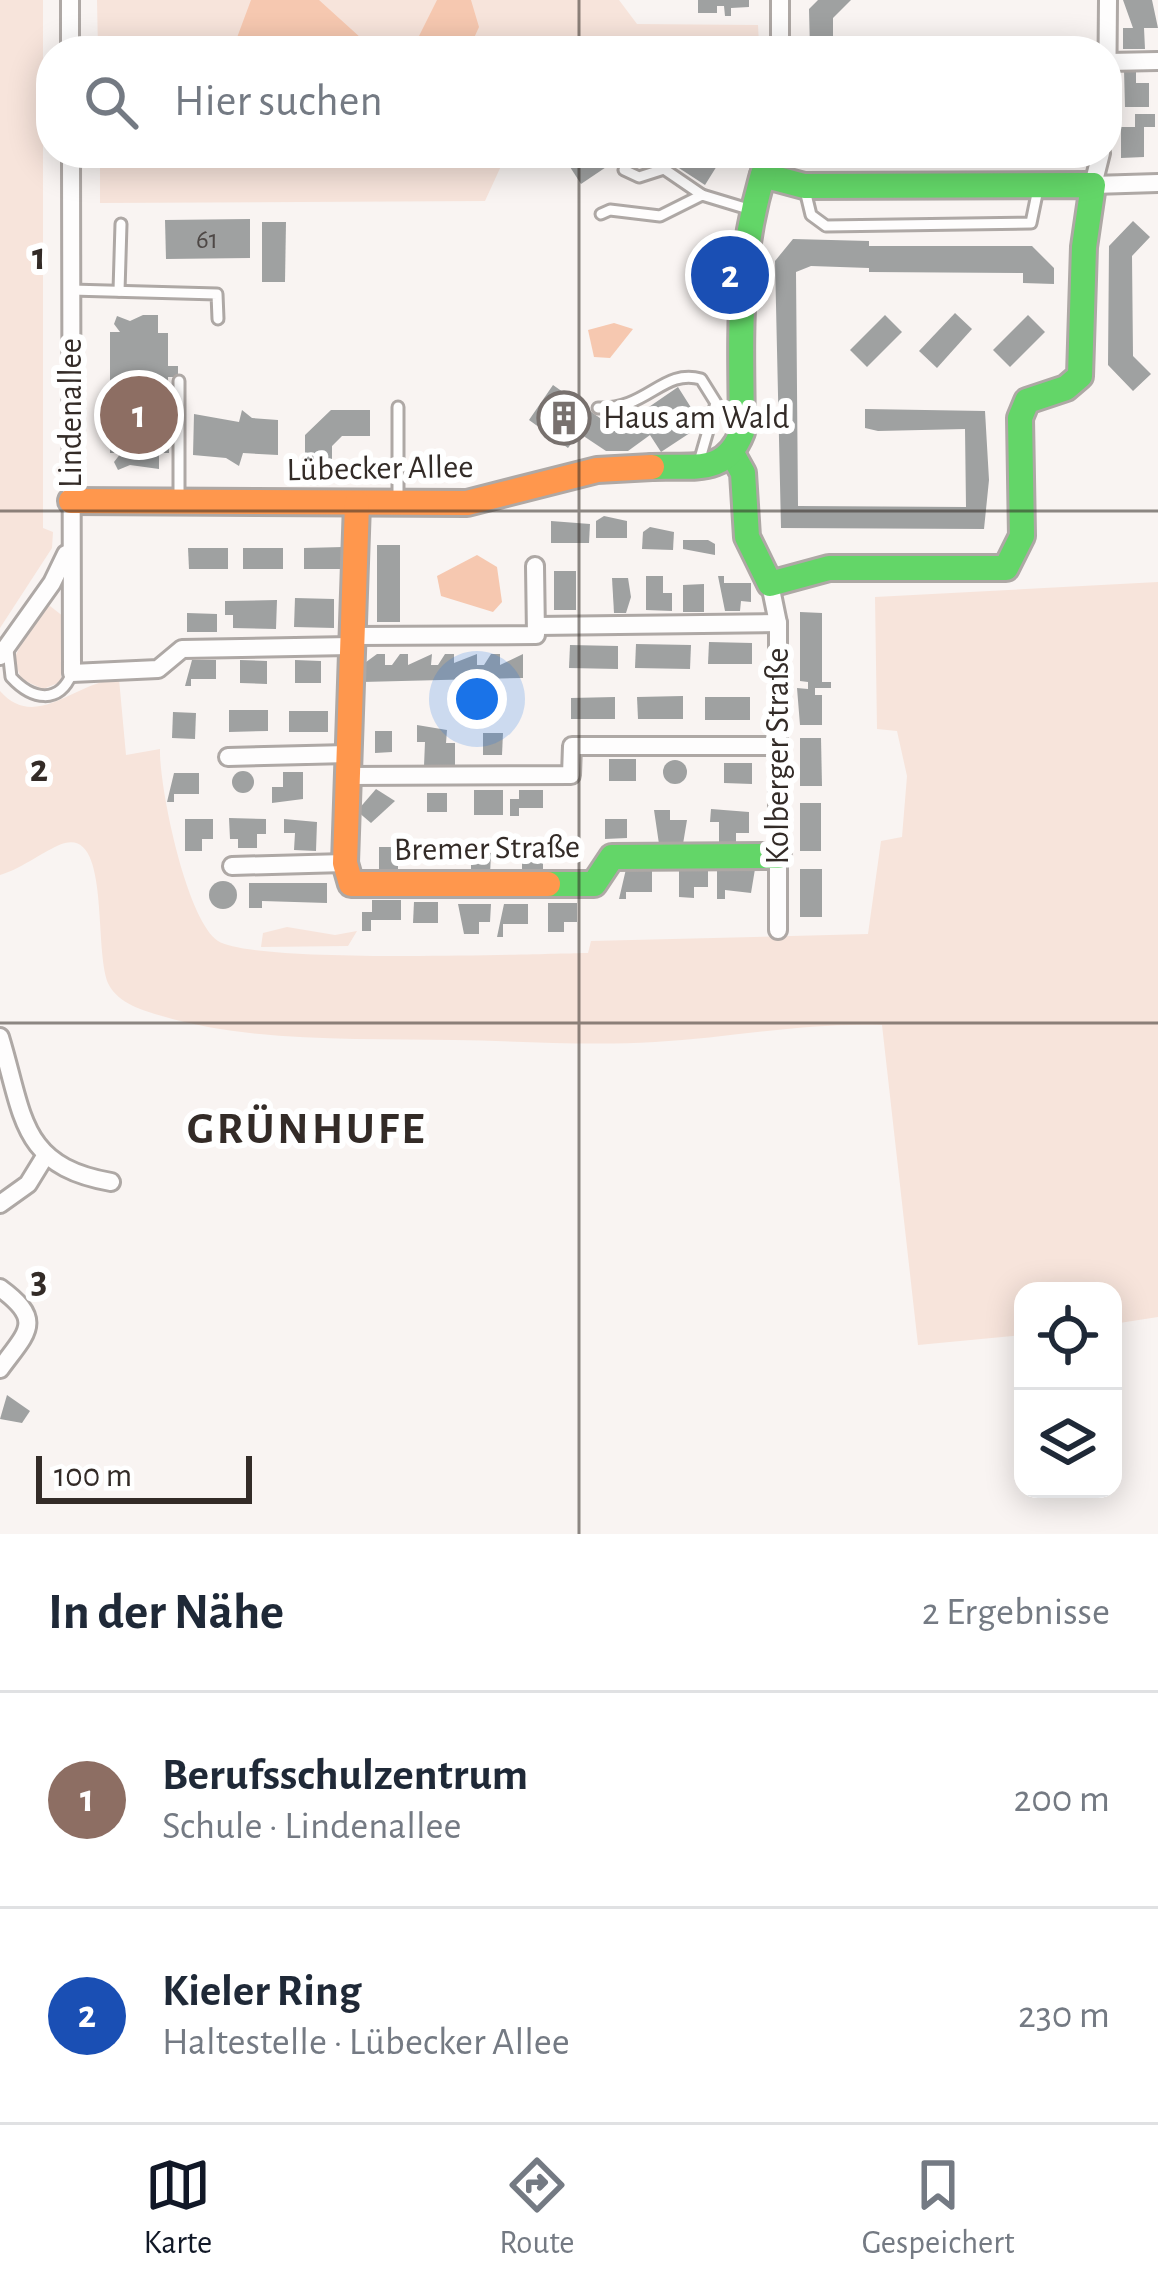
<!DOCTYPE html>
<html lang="de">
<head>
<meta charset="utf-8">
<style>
  body { margin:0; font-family:"Alegreya Sans",sans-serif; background:#f2f2f3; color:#1f2937 }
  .controls { position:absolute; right:36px; bottom:36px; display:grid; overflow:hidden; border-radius:24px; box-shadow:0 6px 30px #0003 }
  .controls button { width:108px; height:108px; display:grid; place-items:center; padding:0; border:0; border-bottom:3px solid #e0e1e3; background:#fff; color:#1f2937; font:60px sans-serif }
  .scale { position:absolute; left:36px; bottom:30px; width:216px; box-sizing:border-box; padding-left:12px; border:6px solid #332b27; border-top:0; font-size:33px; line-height:42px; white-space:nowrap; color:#332b27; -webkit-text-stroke:9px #fff; paint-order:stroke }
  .you { position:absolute; left:477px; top:699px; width:42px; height:42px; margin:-30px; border:9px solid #fff; border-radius:50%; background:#1a73e8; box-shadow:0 0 0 18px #1a73e833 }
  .badge { display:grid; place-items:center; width:78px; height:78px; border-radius:50%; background:#111827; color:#fff; font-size:39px; font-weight:700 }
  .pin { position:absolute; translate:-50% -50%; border:6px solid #fff; box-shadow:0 3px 12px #0006 }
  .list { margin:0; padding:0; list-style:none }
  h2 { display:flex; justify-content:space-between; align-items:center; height:156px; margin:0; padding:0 48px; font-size:51px }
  h2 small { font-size:39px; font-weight:400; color:#747a83 }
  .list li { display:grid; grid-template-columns:78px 1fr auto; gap:36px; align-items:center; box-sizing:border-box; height:216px; padding:0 48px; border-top:3px solid #e0e1e3 }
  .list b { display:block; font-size:45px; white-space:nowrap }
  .list p { margin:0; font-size:39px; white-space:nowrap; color:#747a83 }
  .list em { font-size:39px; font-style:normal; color:#747a83 }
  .icon { flex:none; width:66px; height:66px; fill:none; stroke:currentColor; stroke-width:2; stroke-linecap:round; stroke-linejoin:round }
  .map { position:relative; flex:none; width:1158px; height:1534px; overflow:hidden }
  .search { position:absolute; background:#fff; box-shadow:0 6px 30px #0003; left:36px; right:36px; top:36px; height:132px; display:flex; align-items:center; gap:30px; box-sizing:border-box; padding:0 42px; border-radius:48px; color:#747a83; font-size:45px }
  .sheet { height:588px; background:#fff }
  nav { display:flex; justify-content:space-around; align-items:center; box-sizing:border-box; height:168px; border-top:3px solid #e0e1e3; background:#fff; font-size:33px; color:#747a83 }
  nav a { display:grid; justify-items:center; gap:6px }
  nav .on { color:#111827 }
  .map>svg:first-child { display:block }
  .green { fill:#f7e4db }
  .water { fill:#f6c8b0 }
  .building { fill:#9fa1a1 }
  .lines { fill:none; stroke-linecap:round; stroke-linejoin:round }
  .lane-casing { stroke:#aea8a5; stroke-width:15 }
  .street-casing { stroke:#aea8a5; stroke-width:22 }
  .fast-casing { stroke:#aea8a5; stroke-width:30 }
  .slow-casing { stroke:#aea8a5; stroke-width:30 }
  .lane { stroke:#fefdfd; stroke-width:9 }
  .street { stroke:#fefdfd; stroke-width:16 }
  .fast { stroke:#63d668; stroke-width:24 }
  .slow { stroke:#ff974d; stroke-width:24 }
  .grid { fill:none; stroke:#332b27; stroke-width:3; stroke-opacity:0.55 }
  .labels { text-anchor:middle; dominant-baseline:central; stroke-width:12; stroke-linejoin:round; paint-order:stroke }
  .number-label { font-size:27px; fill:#4e4846 }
  .street-label { font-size:33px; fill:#332b27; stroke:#fff }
  .poi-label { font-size:33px; fill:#332b27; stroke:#fff; text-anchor:start }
  .district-label { font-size:45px; font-weight:bold; letter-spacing:3px; fill:#332b27; stroke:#fff }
  .grid-label { font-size:39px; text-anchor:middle; font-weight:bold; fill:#332b27; stroke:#fff; stroke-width:12; stroke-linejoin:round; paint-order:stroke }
</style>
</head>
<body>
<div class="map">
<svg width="1158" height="1534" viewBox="0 0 1158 1534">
  <rect width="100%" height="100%" fill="#f9f4f2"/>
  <!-- green -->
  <g class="green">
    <polygon points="0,0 43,0 43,528 53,532 52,548 0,628"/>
    <polygon points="97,0 619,0 637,24 758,25 759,44 637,45 636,51 98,51"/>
    <polygon points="100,153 507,153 485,201 100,203"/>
    <path d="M1158 582V1317L1113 1324V1291H1023V1335L918 1345 882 1025C806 1022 730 1038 655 1042 587 1046 521 1041 454 1040 360 1038 253 1043 162 1016 144 1011 118 1003 109 985 93 953 111 831 65 843 47 848 24 868 0 875V691C36 732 75 681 119 679L126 755 160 749C159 786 186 919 218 941 254 964 530 954 588 953L591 941 868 934 881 841 902 837 907 776 897 731 877 729 875 597Z"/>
    <polygon points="50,606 64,617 61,682 43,689 21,679 14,658 40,610"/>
    <polygon points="287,927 335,935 357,931 348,946 261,947 263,933"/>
  </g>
  <!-- water -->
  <g class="water">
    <polygon points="251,0 319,0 372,48 416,42 437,0 471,0 479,27 468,51 342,51 319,45 232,51"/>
    <polygon points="614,323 633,329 610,358 594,357 588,330"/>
    <polygon points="477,555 497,567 502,602 493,612 441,596 437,576"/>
  </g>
  <!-- building -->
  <g class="building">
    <polygon points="698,0 749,0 749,7 731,8 731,16 725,16 724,6 717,6 717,13 698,13"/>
    <polygon points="818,0 851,0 833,18 833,51 810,51 809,9"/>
    <polygon points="1123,0 1152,0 1158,28 1144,28 1145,49 1123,49 1123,28 1133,28"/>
    <polygon points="1124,70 1136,70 1136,83 1149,83 1149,107 1125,107"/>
    <polygon points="1135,114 1155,114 1155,127 1144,127 1144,157 1121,158 1121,127 1135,127"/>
    <polygon points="561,153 627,153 581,184"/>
    <polygon points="665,153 725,153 705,185 662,157"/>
    <polygon points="250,219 250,258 166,259 165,220"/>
    <polygon points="1133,221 1150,237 1132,256 1133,356 1151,374 1133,391 1108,365 1109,246"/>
    <polygon points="262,222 286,222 285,282 262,282"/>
    <polygon points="793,239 869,241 869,246 1032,246 1054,268 1054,284 1023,283 1023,273 869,272 869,268 811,266 796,272 798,506 966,507 965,429 878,431 865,428 865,409 985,411 989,480 984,529 781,528 775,261"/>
    <polygon points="955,313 972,329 937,368 919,351"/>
    <polygon points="143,315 158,315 158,333 168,333 168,366 178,366 178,377 168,377 169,453 159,453 159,469 130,465 118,470 114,462 121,453 110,453 110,332 120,332 114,324 117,316 130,321"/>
    <polygon points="885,315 902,332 867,367 850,350"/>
    <polygon points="1028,315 1045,332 1010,367 993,350"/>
    <polygon points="553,385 607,423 627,422 678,387 702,425 661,452 650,435 628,451 606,451 579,433 568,448 529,420"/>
    <polygon points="242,410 252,418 278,420 278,455 243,453 239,466 226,458 193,455 194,414 239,422"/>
    <polygon points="331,410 370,410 370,436 342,436 332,446 332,474 305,474 305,435"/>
    <polygon points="604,516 627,521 627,538 596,538 596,521"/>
    <polygon points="551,521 590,524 589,543 551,543"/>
    <polygon points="650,527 674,532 673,550 642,549 643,532"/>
    <polygon points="683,540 708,540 715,544 715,555 683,549"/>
    <rect x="377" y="545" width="23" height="77"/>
    <polygon points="343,547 343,569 304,569 304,548"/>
    <polygon points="188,548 228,548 228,569 189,569"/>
    <rect x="243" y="548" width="40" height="21"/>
    <rect x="554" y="571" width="22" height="39"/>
    <polygon points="646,576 663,576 663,593 672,593 672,611 646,610"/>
    <polygon points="718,576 724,576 724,583 751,583 751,602 741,601 740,611 725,611"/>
    <polygon points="612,578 628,578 631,597 626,613 614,613"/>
    <polygon points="704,584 704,612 683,612 683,585"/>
    <polygon points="295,598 334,599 334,628 294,627"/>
    <polygon points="277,600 276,629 233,628 233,615 225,615 225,601"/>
    <polygon points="800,612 822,613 822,682 831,682 831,688 815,688 815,695 822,695 822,725 800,725 797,688 808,689 808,682 800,681"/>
    <polygon points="187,613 217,614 217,632 187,632"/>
    <polygon points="709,642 752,643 752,664 708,664"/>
    <polygon points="636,644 691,645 690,669 635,668"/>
    <polygon points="570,645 618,646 618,669 569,668"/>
    <polygon points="377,654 385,654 385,665 392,665 400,654 408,654 408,665 432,654 431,665 438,665 445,654 454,654 454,663 477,654 477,665 484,665 491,654 500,654 500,665 523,654 523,678 362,682 362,665"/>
    <polygon points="192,660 216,660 216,679 191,679 191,686 185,686"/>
    <polygon points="240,660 267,661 267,684 240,683"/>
    <polygon points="295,660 321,661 321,683 295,683"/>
    <polygon points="683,696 683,719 638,719 637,697"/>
    <polygon points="615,697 615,719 571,719 571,698"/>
    <rect x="705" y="697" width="45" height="23"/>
    <polygon points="229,710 268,710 268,731 229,732"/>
    <rect x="289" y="711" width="39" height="21"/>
    <polygon points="173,712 196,713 195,739 172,738"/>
    <polygon points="417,725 447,730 446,743 455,743 455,767 424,766 425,742 417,742"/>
    <polygon points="375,731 392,731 392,752 375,753"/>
    <polygon points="483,733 503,733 502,755 483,755"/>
    <polygon points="800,738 821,738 822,786 800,786"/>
    <rect x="609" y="759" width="27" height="22"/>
    <circle cx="675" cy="772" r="12"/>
    <polygon points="724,763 752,763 752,784 724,783"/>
    <circle cx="243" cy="782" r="11"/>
    <polygon points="283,772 303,772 303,799 272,803 272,787 283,787"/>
    <polygon points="174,773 199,773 199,794 174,794 174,802 167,802"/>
    <polygon points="376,789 395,801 371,823 357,811"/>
    <rect x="474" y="790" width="29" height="25"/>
    <polygon points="519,790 543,790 543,808 519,808 519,816 510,816 510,799 519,799"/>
    <rect x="427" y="793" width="20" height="19"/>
    <rect x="800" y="803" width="21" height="48"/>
    <polygon points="711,809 749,812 749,833 736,833 736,844 719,844 719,822 710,822"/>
    <polygon points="654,810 670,810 670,820 687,820 683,844 659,844"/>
    <polygon points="229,818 266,819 266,834 257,834 257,848 238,848 238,839 230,839"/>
    <polygon points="185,819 213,819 213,839 202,839 202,851 185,851"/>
    <polygon points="284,819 317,822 316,851 294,850 295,833 284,833"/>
    <polygon points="605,819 627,819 627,838 605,839"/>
    <rect x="522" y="843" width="21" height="29"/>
    <polygon points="423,845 445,845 445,864 423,863"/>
    <rect x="379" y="847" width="19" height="25"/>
    <polygon points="471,853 491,853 490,875 471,874"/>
    <polygon points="626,869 652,869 652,892 626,892 626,899 619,899"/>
    <polygon points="679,869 708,869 708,887 694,887 694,898 679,897"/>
    <polygon points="755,869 751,893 725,890 725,899 717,899 717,871"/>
    <rect x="800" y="869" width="22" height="48"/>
    <circle cx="223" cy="895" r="14"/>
    <polygon points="249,883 327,883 327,903 262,901 262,908 249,908"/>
    <polygon points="372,900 401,900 401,920 371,920 371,931 362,931 362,912 372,912"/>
    <polygon points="414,902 438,902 438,923 413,923"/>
    <polygon points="548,903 577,903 577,922 564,922 564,932 548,932"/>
    <polygon points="458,904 491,904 490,922 479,922 479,934 464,934"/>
    <polygon points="504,904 528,904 528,924 503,924 503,937 497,937"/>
    <polygon points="7,1395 30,1411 22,1423 0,1419"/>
  </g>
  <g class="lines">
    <!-- lane casing -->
    <g class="lane-casing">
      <g id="lane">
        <polyline points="624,170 639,177 664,169 702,195"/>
        <polyline points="804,186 811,215 826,226 1031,223 1038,189"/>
        <polyline points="601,214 610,210 660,216 702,195 745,208"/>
        <polyline points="71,290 217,294 218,319"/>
        <polyline points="119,291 121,224"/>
        <path d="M598 408C647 410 663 368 701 379L716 403 699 462"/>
        <polyline points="179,497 179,381"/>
        <polyline points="398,498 398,407"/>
        <path d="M8 650 11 677C32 700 59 705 72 673"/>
      </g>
    </g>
    <!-- street casing -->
    <g class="street-casing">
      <g id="street">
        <polyline points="70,0 70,51"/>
        <polyline points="780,51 780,0"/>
        <polyline points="1109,62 1158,61"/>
        <polyline points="1107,116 1108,0"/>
        <polyline points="71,153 72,673 158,669 182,649 350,646"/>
        <polyline points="1101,153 1093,185 1158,183"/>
        <polyline points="770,584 778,623 778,930"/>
        <polyline points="537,626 778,623"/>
        <polyline points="355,636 536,635 535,566"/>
        <polyline points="0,656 52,583 66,554"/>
        <polyline points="228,757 348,754"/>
        <polyline points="347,776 571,775 572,746 778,746"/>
        <polyline points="232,866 345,863"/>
        <path d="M0 1037C24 1115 19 1166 111 1182"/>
        <polyline points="0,1204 28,1184 44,1158"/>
        <path d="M0 1288C45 1321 27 1332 0 1369"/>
      </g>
    </g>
    <!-- fast casing -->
    <g class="fast-casing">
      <g id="fast">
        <polyline points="733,455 743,473 747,537 770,584 829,568 1006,568 1022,536 1020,418 1027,401 1066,388 1080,376 1084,247 1093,185 804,186 763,175"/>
        <path d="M652 467C694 465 725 476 742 432 741 331 736 249 770 153"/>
        <polyline points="548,884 594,884 612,857 778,856"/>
      </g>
    </g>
    <!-- slow casing -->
    <g class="slow-casing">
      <g id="slow">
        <polyline points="71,501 467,503 597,470 652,467"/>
        <polyline points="357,503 345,863 351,884 548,884"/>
      </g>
    </g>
    <!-- lane -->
    <use href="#lane" class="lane"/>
    <!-- street -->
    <use href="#street" class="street"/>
    <!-- fast -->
    <use href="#fast" class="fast"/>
    <!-- slow -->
    <use href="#slow" class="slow"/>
  </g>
  <!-- grid -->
  <path class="grid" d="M579 0V51M579 153V1534M0 511H1158M0 1023H1158"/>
  <!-- icons -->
  <defs>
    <g id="building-ring" transform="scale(2.7)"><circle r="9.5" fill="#fff" stroke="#78716e" stroke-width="1.5"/><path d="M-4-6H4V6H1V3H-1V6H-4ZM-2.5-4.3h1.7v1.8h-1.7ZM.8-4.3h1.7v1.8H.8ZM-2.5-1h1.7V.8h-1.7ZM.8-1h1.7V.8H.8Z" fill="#78716e"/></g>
  </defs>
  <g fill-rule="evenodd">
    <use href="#building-ring" x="564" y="418"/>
  </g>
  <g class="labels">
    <!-- number labels -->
    <g class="number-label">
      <text x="207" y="239">61</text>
    </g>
    <!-- street labels -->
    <g class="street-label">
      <text transform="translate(71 413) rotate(-90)">Lindenallee</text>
      <text transform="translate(380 469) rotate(-1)">Lübecker Allee</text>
      <text transform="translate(778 756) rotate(-90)">Kolberger Straße</text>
      <text transform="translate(487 849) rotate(-1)">Bremer Straße</text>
    </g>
    <!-- poi labels -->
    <g class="poi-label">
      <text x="603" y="418">Haus am Wald</text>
    </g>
    <!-- district labels -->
    <g class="district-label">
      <text x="307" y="1129">GRÜNHUFE</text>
    </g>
  </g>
  <g class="grid-label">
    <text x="39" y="269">1</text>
    <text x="39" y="781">2</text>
    <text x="39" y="1292">3</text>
  </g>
</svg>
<div class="controls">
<button><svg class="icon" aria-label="locate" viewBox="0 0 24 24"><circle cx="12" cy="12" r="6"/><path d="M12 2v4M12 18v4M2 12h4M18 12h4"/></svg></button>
<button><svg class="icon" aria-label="layers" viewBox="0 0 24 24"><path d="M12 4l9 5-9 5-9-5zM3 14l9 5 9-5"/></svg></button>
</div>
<div class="scale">100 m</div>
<div class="you"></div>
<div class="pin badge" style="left:139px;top:415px;background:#8d6e63">1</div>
<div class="pin badge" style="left:730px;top:275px;background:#1a4fb4">2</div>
<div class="search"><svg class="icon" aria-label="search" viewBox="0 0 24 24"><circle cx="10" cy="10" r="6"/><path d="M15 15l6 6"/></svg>Hier suchen</div>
</div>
<section class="sheet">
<h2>In der Nähe<small>2 Ergebnisse</small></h2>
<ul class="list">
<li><span class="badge" style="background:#8d6e63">1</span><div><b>Berufsschulzentrum</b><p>Schule · Lindenallee</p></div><em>200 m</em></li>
<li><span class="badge" style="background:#1a4fb4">2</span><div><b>Kieler Ring</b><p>Haltestelle · Lübecker Allee</p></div><em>230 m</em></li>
</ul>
</section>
<nav>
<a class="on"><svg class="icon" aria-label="map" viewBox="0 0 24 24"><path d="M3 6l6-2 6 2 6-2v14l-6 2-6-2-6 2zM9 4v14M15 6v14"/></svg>Karte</a>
<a><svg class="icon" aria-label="directions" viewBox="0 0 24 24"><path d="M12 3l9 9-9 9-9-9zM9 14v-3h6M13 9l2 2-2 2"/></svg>Route</a>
<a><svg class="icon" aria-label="saved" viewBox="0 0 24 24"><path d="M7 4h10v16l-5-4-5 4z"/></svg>Gespeichert</a>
</nav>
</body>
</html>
